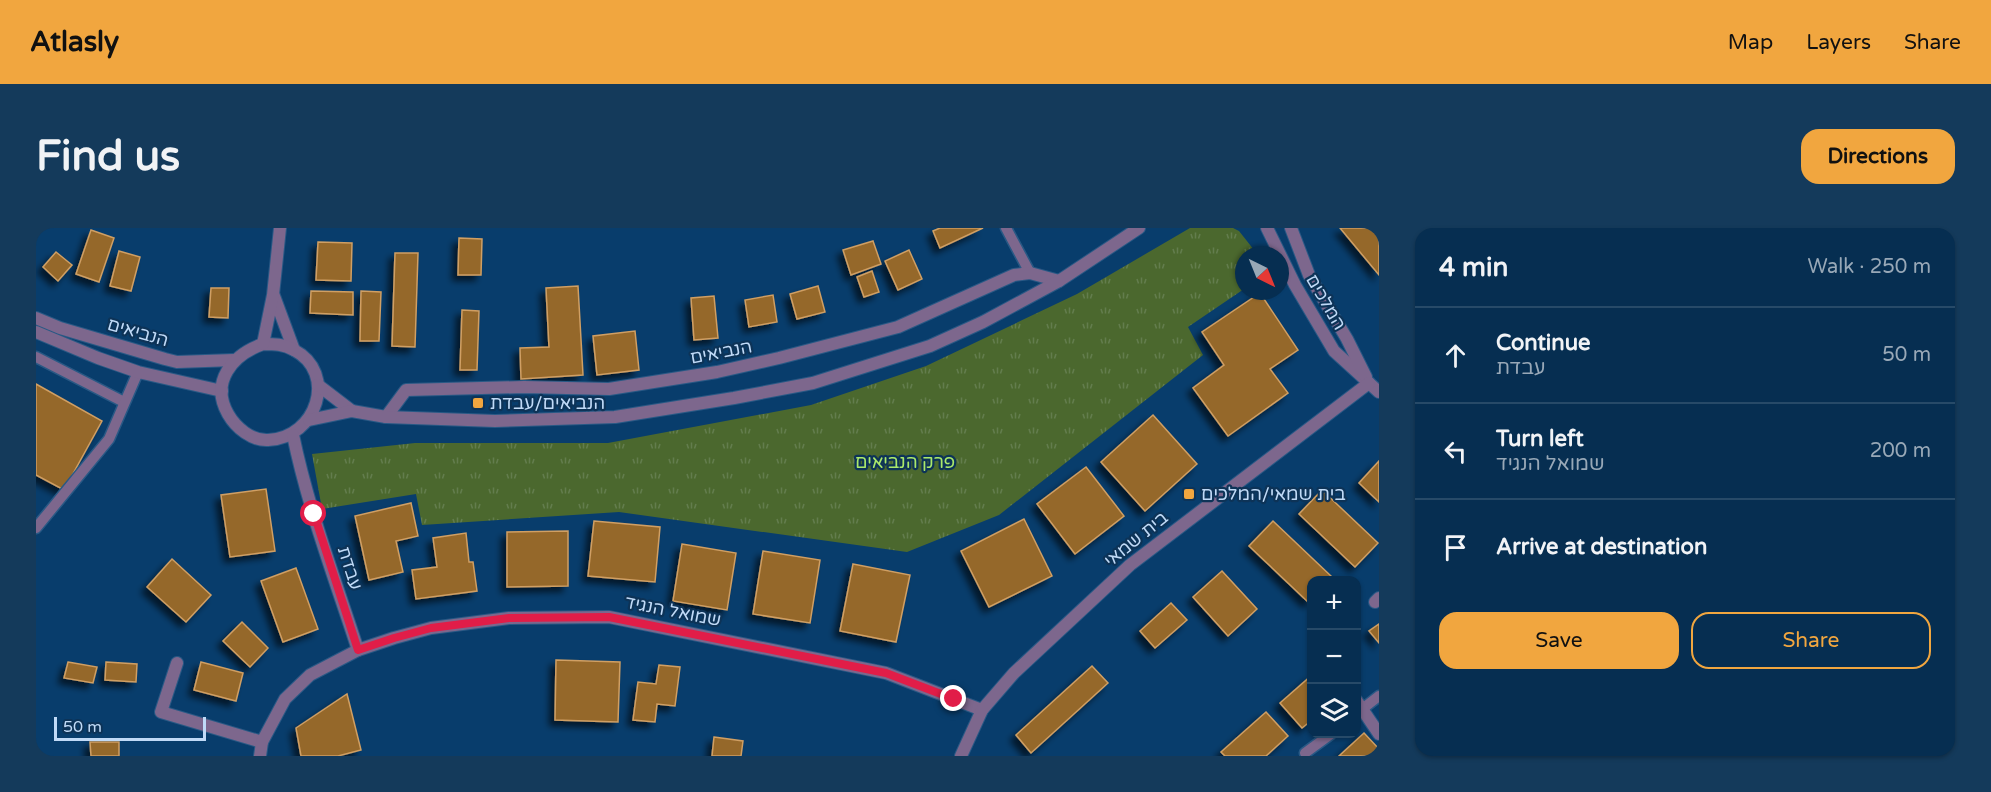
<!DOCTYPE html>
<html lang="en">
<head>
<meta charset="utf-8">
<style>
  body { margin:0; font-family:"Varela Round",Heebo,sans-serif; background:#143a5b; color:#f1f3f6 }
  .controls { position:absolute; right:18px; bottom:18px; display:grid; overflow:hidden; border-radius:12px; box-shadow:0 2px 4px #0004 }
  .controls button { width:54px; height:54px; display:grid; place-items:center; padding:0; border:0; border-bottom:2px solid #274a68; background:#062e51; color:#f1f3f6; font:30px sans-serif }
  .compass { position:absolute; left:1199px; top:18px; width:54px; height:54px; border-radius:50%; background:#062e51; box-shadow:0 2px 4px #0004; rotate:137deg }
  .scale { position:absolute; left:18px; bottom:15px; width:152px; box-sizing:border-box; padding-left:6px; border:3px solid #c0daf7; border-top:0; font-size:16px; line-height:21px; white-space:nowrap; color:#c0daf7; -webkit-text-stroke:4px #0d3357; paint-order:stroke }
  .stop { position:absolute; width:18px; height:18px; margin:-14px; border:4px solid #e11d48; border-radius:50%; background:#fff }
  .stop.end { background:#e11d48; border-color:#fff; box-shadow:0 2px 6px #0008 }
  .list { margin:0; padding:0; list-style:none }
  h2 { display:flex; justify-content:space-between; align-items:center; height:78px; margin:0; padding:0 24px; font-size:26px }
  h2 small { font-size:20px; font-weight:400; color:#98a8b7 }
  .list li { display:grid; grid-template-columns:39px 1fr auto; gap:18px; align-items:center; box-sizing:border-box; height:96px; padding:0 24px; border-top:2px solid #274a68 }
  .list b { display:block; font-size:22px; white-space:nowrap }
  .list p { margin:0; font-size:20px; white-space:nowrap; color:#98a8b7 }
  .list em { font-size:20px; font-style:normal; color:#98a8b7 }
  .actions { display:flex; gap:12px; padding:18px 24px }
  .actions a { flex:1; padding:14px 0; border:2px solid #f1a63f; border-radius:18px; text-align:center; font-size:21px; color:#f1a63f }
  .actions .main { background:#f1a63f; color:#111 }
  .icon { flex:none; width:33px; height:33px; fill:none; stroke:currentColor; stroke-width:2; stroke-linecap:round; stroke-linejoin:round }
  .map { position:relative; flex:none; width:1343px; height:528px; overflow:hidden; border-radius:18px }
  header { display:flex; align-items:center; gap:36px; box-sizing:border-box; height:84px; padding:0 30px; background:#f1a63f; color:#111 }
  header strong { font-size:28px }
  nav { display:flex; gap:33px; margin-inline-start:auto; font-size:21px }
  .intro { display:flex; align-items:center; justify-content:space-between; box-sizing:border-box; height:144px; padding:0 36px }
  h1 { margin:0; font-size:42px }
  .button { padding:15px 27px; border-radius:18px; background:#f1a63f; color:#111; font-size:21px; font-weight:700 }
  main { display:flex; gap:36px; padding:0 36px }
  aside { flex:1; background:#062e51; border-radius:18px; box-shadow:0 2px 4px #0004 }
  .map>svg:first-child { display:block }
  .park { fill:url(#park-tufts) }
  .building { fill:#95672a; stroke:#d09f63; stroke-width:1.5; filter:url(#shadow) }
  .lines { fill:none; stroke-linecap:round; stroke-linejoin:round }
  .service-casing { stroke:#295985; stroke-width:13 }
  .minor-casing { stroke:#295985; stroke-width:14 }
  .tertiary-casing { stroke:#295985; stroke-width:14 }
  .service { stroke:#7d678d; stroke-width:10 }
  .minor { stroke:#7d678d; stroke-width:12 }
  .tertiary { stroke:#7d678d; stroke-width:12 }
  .route { stroke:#e11d48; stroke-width:8 }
  .poi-dot { fill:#f1a63f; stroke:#0d3357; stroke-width:2 }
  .labels { text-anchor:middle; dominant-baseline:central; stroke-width:4.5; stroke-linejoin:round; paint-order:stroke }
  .street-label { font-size:18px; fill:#c0daf7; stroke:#0d3357 }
  .poi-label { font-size:18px; fill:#c0daf7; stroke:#0d3357; text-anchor:start }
  .park-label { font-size:18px; fill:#abe96a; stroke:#0d3357 }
</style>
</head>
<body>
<header>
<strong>Atlasly</strong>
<nav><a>Map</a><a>Layers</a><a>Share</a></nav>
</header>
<div class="intro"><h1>Find us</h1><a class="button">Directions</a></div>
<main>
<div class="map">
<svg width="1343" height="528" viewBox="0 0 1343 528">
  <defs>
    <pattern id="park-tufts" width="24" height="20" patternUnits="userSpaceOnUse" patternTransform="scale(1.5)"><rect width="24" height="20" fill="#4b682e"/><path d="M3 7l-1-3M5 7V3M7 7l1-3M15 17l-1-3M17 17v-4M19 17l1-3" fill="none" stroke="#637d4d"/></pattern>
    <filter id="shadow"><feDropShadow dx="-5.5" dy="5.5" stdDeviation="3" flood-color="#0009"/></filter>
  </defs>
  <rect width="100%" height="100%" fill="#083d6c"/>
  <!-- park -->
  <polygon class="park" points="1154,0 1197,0 1203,3 1222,27 1208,27 1208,61 1152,99 1167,127 963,287 871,324 583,284 386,297 380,266 286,281 276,226 379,215 572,215 775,177 890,138 1041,66"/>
  <!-- building -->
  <g class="building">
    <polygon points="904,0 947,0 904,20 897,3"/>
    <polygon points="1304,0 1343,0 1343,47"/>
    <polygon points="55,2 78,10 63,54 40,46"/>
    <polygon points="423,10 446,11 445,47 422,47"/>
    <polygon points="837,13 845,36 815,47 807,22"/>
    <polygon points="282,14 316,15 315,53 280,52"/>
    <polygon points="873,22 886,51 862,62 849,33"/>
    <polygon points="83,23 104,29 95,63 74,58"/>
    <polygon points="20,24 36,37 22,53 7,39"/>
    <polygon points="359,25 382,25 379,119 356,118"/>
    <polygon points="836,43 843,64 828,69 821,49"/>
    <polygon points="542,58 547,147 485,151 484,120 513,119 510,60"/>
    <polygon points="782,58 789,84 761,91 754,66"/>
    <polygon points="175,60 193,60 192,90 173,89"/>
    <polygon points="275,63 317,64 317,87 274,85"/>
    <polygon points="325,63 345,64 343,113 324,113"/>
    <polygon points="1224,65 1262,122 1234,141 1252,165 1192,208 1157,160 1188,137 1166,104"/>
    <polygon points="737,67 741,94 713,99 709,72"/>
    <polygon points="678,68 682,110 658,112 655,70"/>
    <polygon points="426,82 443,83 441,142 424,142"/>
    <polygon points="599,103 603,142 561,147 557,108"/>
    <polygon points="0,156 66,193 28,262 0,247"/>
    <polygon points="1117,187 1161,236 1109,283 1065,234"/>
    <polygon points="1343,233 1343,274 1323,255"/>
    <polygon points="1050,239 1088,288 1039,326 1001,276"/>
    <polygon points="230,261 239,323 194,329 185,267"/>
    <polygon points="1286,262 1342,315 1319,339 1263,286"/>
    <polygon points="375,275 382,308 360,313 367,344 333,352 319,288"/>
    <polygon points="988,291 1016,348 953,379 925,323"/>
    <polygon points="558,293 624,299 619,354 552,348"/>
    <polygon points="1237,293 1296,349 1293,352 1276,352 1276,371 1272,374 1213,318"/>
    <polygon points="532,303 532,358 471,359 471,304"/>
    <polygon points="430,305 433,334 437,334 441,363 380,371 376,342 401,339 397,310"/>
    <polygon points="646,316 700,325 691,382 637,373"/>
    <polygon points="727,323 784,332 774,395 717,386"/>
    <polygon points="136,331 175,367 150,394 111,359"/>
    <polygon points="817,336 874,347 860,414 804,403"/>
    <polygon points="260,340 282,401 247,414 225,353"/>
    <polygon points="1186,343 1221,381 1192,408 1157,369"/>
    <polygon points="1135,375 1151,392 1119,420 1104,403"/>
    <polygon points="206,394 232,420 214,439 187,413"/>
    <polygon points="1343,396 1343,415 1333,403"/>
    <polygon points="520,432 584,434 582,494 519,492"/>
    <polygon points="32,434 61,439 57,455 28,450"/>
    <polygon points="70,434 101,436 100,454 69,452"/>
    <polygon points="165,434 207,445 200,473 158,462"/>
    <polygon points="623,437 644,439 639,478 621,476 619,494 597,492 602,454 620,456"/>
    <polygon points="1056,438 1072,455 995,525 980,507"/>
    <polygon points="1276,447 1276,492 1266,500 1244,475"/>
    <polygon points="311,466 325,522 302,528 265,528 260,500"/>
    <polygon points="1230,484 1252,508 1230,528 1189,528 1185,524"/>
    <polygon points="1328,505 1343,521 1338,528 1303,528"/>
    <polygon points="678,509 707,513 705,528 676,528"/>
    <polygon points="54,514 83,514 83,528 55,528"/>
  </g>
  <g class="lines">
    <!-- service casing -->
    <g class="service-casing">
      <g id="service">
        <polyline points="970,0 994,45"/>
        <polyline points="0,129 88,174"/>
        <polyline points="0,300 73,211 102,144"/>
        <polyline points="1320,486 1343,468"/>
        <polyline points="1269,525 1295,506"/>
      </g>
    </g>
    <!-- minor casing -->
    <g class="minor-casing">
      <g id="minor">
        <polyline points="238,68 258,122"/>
        <polyline points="0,90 24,100 129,131 141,134 198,132"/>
        <polyline points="0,104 62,130 102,144 186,163"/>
        <path d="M227 116C238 116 248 116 258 122 302 145 281 210 232 212 216 213 200 200 192 186 174 154 196 127 227 116Z"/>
        <polyline points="227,116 237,67 244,0"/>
        <polyline points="282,157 316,183"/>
        <polyline points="350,189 370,162 488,159 573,161 681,144 743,130 862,99 978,47 994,45 1023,53"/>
        <polyline points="273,192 316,183 350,189 459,193 579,189 698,170 777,155 894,118 947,94 1023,53 1103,0"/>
        <path d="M257 207C272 280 299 351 322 422"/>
        <polyline points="1339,374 1343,370"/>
        <polyline points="141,435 125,484 226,514"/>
        <polyline points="1320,472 1343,506"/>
        <polyline points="224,528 226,514 249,471 274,447 322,422 358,410 395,400 473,390 573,389 850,445 946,482"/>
      </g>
    </g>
    <!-- tertiary casing -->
    <g class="tertiary-casing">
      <g id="tertiary">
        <polyline points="1231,0 1259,57 1298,123 1343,164"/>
        <polyline points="1255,0 1273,47 1311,111 1330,149"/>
        <polyline points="925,528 946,482 978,445 1094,337 1333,155"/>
      </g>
    </g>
    <!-- service -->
    <use href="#service" class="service"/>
    <!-- minor -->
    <use href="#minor" class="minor"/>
    <!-- tertiary -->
    <use href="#tertiary" class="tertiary"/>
  </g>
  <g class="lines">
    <!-- route -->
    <polyline class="route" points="278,286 322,422 358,410 395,400 473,390 573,389 850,445 918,471"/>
  </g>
  <!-- markers -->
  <g class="poi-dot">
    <rect x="436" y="169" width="12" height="12" rx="3"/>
    <rect x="1147" y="260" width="12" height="12" rx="3"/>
  </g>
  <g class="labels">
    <!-- street labels -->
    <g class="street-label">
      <text transform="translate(1290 74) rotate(60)">המלכים</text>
      <text transform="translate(102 104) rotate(16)">הנביאים</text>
      <text transform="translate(685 124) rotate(-11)">הנביאים</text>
      <text transform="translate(1100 311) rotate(-39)">בית שמאי</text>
      <text transform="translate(314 340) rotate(72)">עבדת</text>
      <text transform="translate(637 383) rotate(11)">שמואל הנגיד</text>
    </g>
    <!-- poi labels -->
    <g class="poi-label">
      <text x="454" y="175">הנביאים/עבדת</text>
      <text x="1165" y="266">בית שמאי/המלכים</text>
    </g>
    <!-- park labels -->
    <g class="park-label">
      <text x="869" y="234">פרק הנביאים</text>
    </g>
  </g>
</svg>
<div class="controls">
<button>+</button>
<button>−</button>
<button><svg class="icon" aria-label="layers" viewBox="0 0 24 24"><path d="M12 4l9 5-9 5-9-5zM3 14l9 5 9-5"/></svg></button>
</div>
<svg class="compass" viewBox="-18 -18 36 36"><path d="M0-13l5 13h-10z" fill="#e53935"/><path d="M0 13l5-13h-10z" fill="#98a8b7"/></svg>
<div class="scale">50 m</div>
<div class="stop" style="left:278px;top:286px"></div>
<div class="stop end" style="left:918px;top:471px"></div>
</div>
<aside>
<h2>4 min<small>Walk · 250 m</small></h2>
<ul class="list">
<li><svg class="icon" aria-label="ahead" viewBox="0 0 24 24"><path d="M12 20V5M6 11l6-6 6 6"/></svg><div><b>Continue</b><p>עבדת</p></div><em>50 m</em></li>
<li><svg class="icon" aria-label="left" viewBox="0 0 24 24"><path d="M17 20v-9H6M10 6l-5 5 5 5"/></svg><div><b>Turn left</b><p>שמואל הנגיד</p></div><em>200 m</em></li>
<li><svg class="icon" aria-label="arrive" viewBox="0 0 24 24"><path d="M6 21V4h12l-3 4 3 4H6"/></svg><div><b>Arrive at destination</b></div></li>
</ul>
<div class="actions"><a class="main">Save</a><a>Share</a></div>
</aside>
</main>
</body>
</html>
